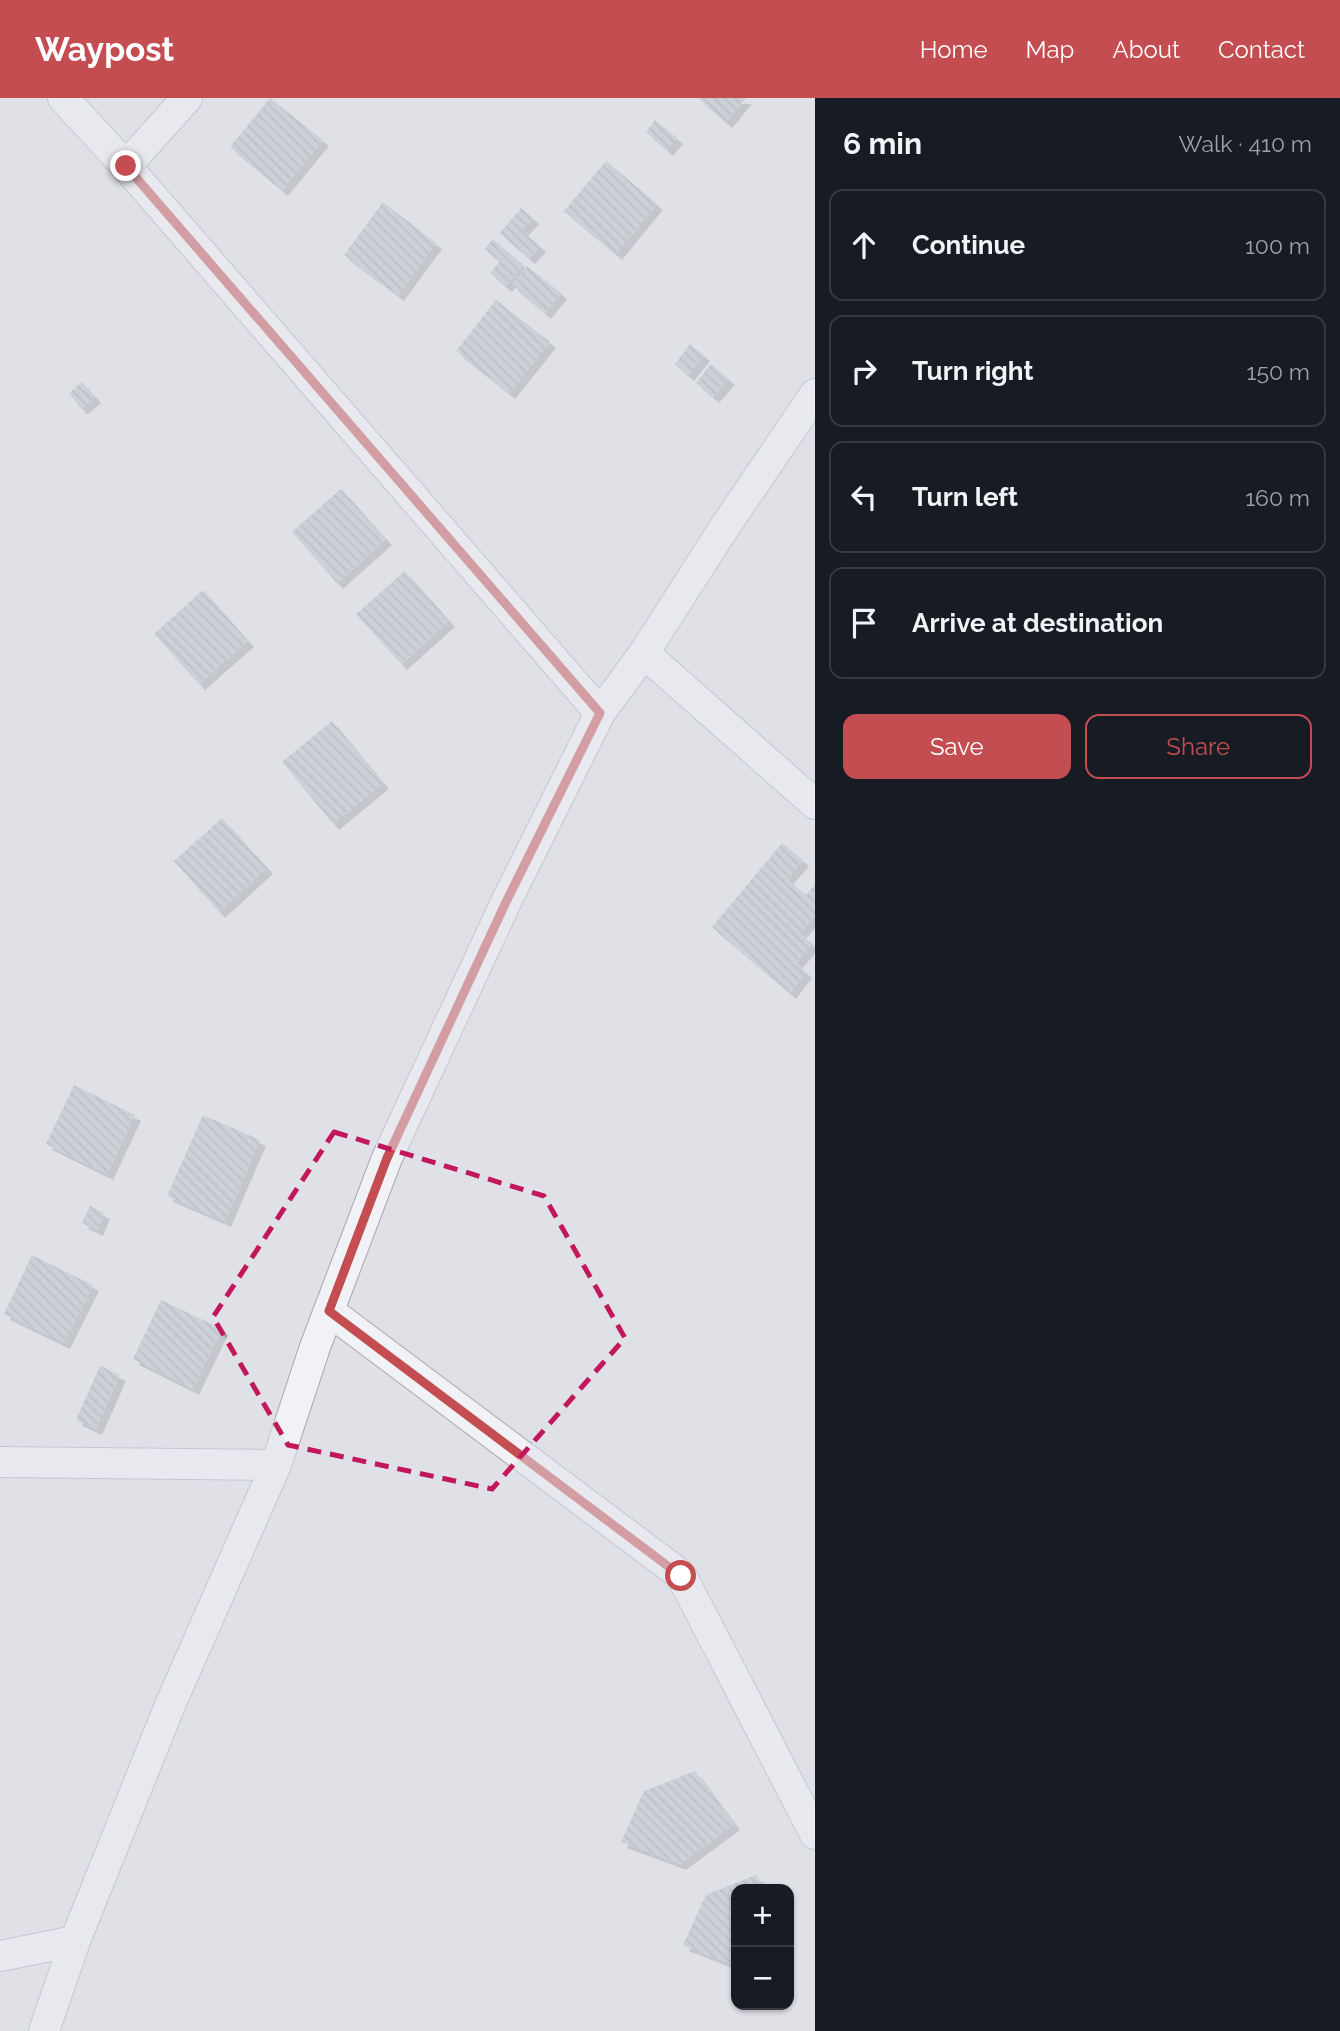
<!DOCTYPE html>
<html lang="en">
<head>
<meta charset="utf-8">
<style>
  body { margin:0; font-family:Raleway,sans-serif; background:#20242c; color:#f1f3f6 }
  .controls { position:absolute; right:21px; bottom:21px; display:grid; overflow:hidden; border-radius:14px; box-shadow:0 2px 5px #0004 }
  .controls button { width:63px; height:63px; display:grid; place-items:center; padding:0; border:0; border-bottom:2px solid #363941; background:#171b24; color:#f1f3f6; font:35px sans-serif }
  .stop { position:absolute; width:21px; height:21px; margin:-16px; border:5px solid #c34d51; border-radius:50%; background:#fff }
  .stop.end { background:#c34d51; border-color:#fff; box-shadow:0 2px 7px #0008 }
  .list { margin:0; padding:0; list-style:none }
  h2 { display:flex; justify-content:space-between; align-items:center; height:91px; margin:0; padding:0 28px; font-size:30px }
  h2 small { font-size:23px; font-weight:400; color:#9ea1a6 }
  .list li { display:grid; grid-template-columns:46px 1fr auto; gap:21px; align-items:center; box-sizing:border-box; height:112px; margin:0 14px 14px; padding:0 14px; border:2px solid #363941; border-radius:14px }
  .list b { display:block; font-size:26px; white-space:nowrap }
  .list em { font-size:23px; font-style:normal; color:#9ea1a6 }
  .actions { display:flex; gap:14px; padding:21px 28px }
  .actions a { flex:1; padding:16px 0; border:2px solid #c34d51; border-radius:14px; text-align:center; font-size:24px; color:#c34d51 }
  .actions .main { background:#c34d51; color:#fff }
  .icon { flex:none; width:38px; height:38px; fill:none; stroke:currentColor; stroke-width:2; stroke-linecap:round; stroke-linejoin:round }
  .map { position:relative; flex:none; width:815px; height:1933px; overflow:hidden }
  header { display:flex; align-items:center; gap:42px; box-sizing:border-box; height:98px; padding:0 35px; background:#c34d51; color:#fff }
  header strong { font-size:33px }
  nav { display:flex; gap:38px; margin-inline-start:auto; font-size:24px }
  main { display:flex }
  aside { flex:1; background:#171b24 }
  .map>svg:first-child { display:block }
  .building { fill:url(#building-back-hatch); filter:url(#shadow) }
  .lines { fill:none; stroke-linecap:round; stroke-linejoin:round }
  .street-casing { stroke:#a5a8b1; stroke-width:32 }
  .street { stroke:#f1f2f6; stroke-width:30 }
  .route { stroke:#c34d51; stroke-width:9 }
  .marked { fill:none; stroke:#c2185b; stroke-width:5; stroke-dasharray:14 9; stroke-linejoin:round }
</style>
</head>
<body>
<header>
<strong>Waypost</strong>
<nav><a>Home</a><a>Map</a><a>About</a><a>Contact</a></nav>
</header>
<main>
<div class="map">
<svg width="815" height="1933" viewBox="0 0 815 1933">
  <defs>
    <pattern id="building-back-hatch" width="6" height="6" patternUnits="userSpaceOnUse" patternTransform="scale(1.75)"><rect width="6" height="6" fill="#b6bac3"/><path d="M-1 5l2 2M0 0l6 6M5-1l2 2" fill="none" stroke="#9498a0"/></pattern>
    <filter id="shadow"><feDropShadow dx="6" dy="6" stdDeviation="0" flood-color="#0004"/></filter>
  </defs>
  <rect width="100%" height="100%" fill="#dfe1e7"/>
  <!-- building -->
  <g class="building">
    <polygon points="270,0 323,42 282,92 230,49"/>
    <polygon points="698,0 746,0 726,24"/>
    <polygon points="655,22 677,40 667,52 646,34"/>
    <polygon points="606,63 657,106 616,156 564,113"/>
    <polygon points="383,104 436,145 398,197 344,157"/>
    <polygon points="521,110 533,120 522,132 540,148 529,160 500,135"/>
    <polygon points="493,141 523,167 506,188 490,175 500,163 485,151"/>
    <polygon points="527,168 561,195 545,215 512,187"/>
    <polygon points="496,202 550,244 509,295 456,253"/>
    <polygon points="690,246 704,257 688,277 675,266"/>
    <polygon points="711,266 729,281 713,299 696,285"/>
    <polygon points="82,284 95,299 81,311 69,295"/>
    <polygon points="341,391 386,441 337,485 292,434"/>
    <polygon points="405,473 449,523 401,566 356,516"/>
    <polygon points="203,492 248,543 199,586 154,536"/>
    <polygon points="332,623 383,685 333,726 282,664"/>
    <polygon points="222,720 267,770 219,814 174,763"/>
    <polygon points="782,745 803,762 787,781 806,797 815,787 815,817 800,835 812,846 796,865 806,874 790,895 712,829"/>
    <polygon points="74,987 135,1017 107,1076 46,1046"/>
    <polygon points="203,1017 260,1042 225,1123 167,1098"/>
    <polygon points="90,1108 104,1115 97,1132 82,1125"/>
    <polygon points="32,1157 93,1187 64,1245 4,1216"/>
    <polygon points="161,1202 222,1231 193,1291 133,1261"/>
    <polygon points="100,1268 120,1277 96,1331 76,1322"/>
    <polygon points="695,1673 734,1726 680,1766 621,1744 644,1693"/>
    <polygon points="756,1777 766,1791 736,1791 736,1868 683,1847 706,1797"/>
  </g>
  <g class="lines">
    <!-- street casing -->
    <g class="street-casing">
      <g id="street">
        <polyline points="63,0 126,68"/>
        <polyline points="187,0 126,68 600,615"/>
        <polyline points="644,555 815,706"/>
        <polyline points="329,1213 681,1477 815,1736"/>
        <polyline points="0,1364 276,1367"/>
        <polyline points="0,1858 75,1843"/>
        <polyline points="44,1933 75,1843 170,1607 276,1367 315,1249 387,1060 506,804 600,615 644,555 724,430 815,296"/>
      </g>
    </g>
    <!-- street -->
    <use href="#street" class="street"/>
  </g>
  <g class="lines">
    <!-- route -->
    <polyline class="route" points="126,68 600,615 506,804 387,1060 329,1213 681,1478"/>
  </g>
  <!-- marked area -->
  <path d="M0 0H815V1933H0ZM334 1034 544 1098 625 1240 492 1391 288 1347 213 1219Z" fill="#dfe1e7" fill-opacity=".55" fill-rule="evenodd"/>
  <path class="marked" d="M334 1034 544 1098 625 1240 492 1391 288 1347 213 1219Z"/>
</svg>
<div class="controls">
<button>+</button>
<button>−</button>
</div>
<div class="stop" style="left:681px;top:1478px"></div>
<div class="stop end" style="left:126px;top:68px"></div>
</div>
<aside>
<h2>6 min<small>Walk · 410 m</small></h2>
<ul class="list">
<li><svg class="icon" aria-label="ahead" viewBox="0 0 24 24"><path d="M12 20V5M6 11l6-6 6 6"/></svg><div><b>Continue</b></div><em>100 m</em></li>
<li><svg class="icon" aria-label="right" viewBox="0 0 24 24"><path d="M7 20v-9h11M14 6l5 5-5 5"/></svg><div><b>Turn right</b></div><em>150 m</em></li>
<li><svg class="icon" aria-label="left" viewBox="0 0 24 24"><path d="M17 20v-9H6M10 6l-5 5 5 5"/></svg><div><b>Turn left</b></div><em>160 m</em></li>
<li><svg class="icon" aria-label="arrive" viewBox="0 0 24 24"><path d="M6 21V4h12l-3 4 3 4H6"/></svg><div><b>Arrive at destination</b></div></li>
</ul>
<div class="actions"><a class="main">Save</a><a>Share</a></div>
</aside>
</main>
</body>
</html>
